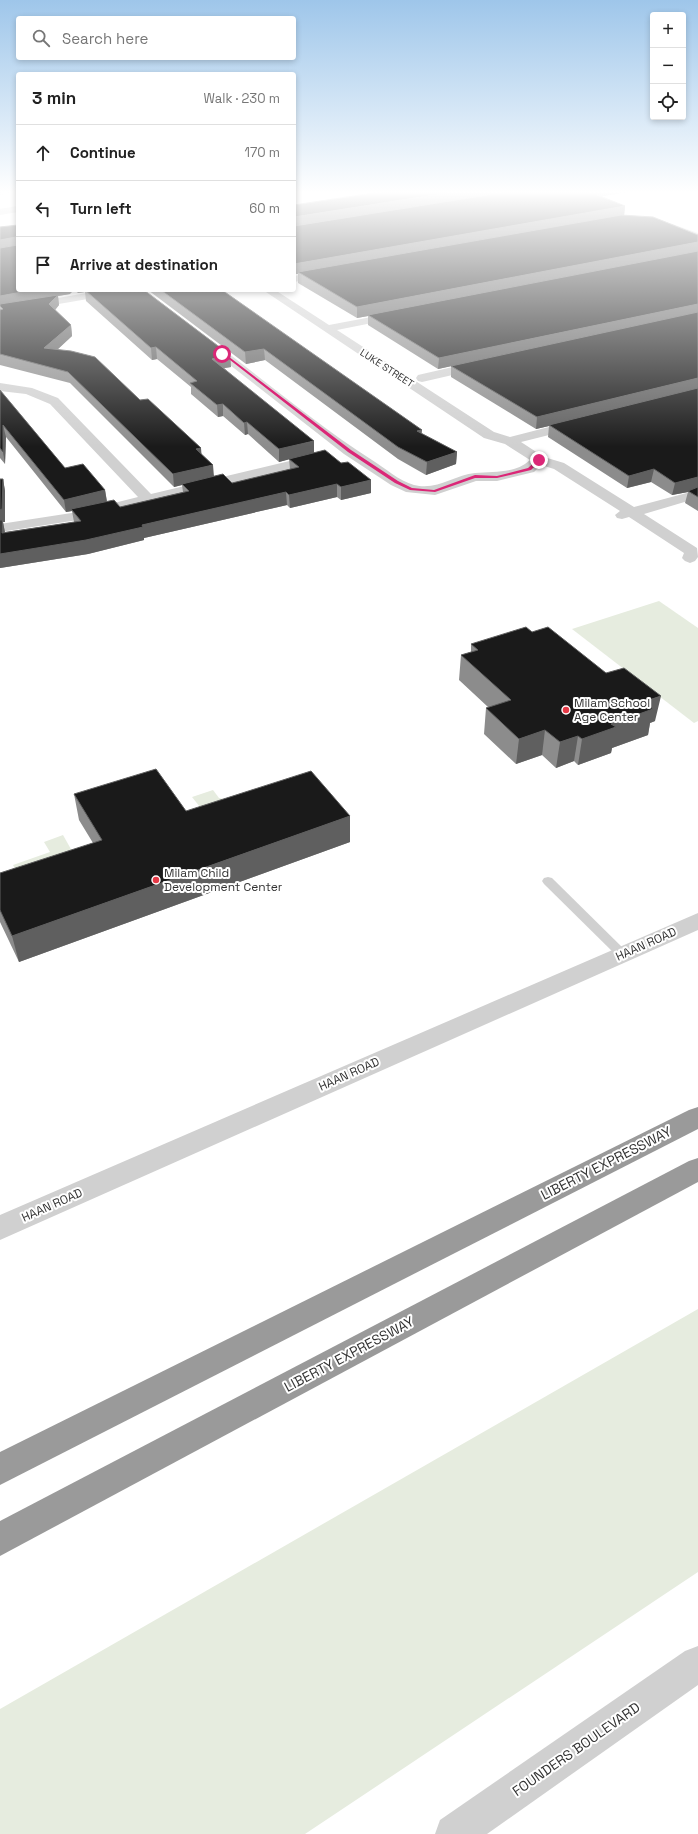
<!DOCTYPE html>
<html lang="en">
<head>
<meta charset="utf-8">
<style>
  body { margin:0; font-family:"Space Grotesk",sans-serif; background:#f6f6f6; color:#222 }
  .controls { position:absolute; right:12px; top:12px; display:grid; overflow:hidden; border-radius:4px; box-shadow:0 2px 6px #0003 }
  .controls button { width:36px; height:36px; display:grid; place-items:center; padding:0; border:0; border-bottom:1px solid #e0e0e0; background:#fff; color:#222; font:20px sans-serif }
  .stop { position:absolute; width:12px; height:12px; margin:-9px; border:3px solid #db2777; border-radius:50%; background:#fff }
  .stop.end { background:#db2777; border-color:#fff; box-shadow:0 1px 4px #0008 }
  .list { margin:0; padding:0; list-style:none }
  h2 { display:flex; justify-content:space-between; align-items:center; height:52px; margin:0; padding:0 16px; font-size:17px }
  h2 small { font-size:13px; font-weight:400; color:#767676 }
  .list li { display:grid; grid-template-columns:26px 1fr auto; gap:12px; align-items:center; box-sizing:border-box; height:56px; padding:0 16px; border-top:1px solid #e0e0e0 }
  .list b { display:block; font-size:15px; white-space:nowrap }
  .list em { font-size:13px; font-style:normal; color:#767676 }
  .icon { flex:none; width:22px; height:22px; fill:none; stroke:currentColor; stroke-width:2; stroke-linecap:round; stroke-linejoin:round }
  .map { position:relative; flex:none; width:698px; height:1834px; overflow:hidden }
  .search { position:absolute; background:#fff; box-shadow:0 2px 6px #0003; left:16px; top:16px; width:280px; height:44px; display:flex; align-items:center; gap:10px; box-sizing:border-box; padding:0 14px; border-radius:4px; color:#767676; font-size:15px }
  .panel { position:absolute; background:#fff; box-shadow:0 2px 6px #0003; left:16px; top:72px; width:280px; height:220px; border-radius:4px }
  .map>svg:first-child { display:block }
  .green { fill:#e6ecdf }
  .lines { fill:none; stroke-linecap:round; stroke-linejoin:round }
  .service { fill:#d0d0d0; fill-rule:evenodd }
  .minor { fill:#d0d0d0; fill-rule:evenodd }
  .tertiary { fill:#d0d0d0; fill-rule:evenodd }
  .motorway { fill:#9a9a9a; fill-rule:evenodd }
  .wall { fill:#8c8c8c }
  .shaded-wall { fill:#5f5f5f }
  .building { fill:#1a1a1a; stroke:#5f5f5f }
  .route { fill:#db2777 }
  .poi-dot { fill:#e63946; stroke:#fff; stroke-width:1.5 }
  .labels { text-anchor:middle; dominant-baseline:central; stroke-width:4; stroke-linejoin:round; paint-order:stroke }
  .far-street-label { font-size:10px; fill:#333; stroke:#fff }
  .poi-label { font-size:12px; fill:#333; stroke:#fff; text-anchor:start }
  .street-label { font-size:12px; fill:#333; stroke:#fff }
  .near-street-label { font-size:14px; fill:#333; stroke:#fff }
</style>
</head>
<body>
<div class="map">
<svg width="698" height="1834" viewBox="0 0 698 1834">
  <rect width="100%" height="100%" fill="#fff"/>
  <!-- green -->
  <g class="green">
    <polygon points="659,601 698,628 698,721 694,723 572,629"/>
    <polygon points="213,790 219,798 228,800 220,816 210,803 200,807 192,797"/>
    <polygon points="63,835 72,851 24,885 13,865 50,852 44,842"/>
    <polygon points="698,1309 698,1572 305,1834 0,1834 0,1709"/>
  </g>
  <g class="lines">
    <!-- service -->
    <polygon class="service" points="548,877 552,878 626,951 628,954 626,957 622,958 618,957 544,884 542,881 544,878"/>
    <!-- minor -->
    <g class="minor">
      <polygon points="0,191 12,191 11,193 0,195"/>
      <polygon points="658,219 698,233 698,239 655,224 653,222 655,220"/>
      <polygon points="328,270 332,271 333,273 332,275 294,282 294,276"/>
      <polygon points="104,290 128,290 123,293 0,314 0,308"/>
      <path d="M263 290H275L329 325 398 312 402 313 404 315 402 317 337 330 494 432 510 437 576 420 581 421 583 424 581 427 521 442 544 457 564 463 634 507 698 490V498L644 514 697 548 698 557 695 561 690 563 685 561 682 558 684 553 629 517 622 519 617 518 615 515 620 511 554 469 541 465 534 472 497 481H476L435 495 406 492 391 485 344 454 203 344 201 342 203 340H211C264 380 316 424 372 460 385 468 399 481 414 485 437 491 454 475 475 473 494 471 515 474 530 460L505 444 484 438Z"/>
      <polygon points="479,361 483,362 485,365 483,368 422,382 418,381 416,378 418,375"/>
      <polygon points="0,383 32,388 58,398 151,494 319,454 324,455 326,458 324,461 78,520 0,532 0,524 78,512 138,497 50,404 26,394 0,391"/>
    </g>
    <!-- tertiary -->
    <g class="tertiary">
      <polygon points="18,206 18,212 0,215 0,209"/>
      <polygon points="698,913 698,930 0,1240 0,1215"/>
      <polygon points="698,1646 698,1685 487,1834 435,1834 440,1820 685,1651"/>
    </g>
    <!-- motorway -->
    <g class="motorway">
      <polygon points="698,1107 698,1129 0,1485 0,1452 689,1110"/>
      <polygon points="698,1158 698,1182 0,1556 0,1521 689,1161"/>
    </g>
  </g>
  <!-- wall -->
  <g class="wall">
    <polygon points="387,191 635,191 601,196 625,206 624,215 698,235 698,511 685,503 688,492 672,495 651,482 627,488 548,437 549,426 536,429 451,377 451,366 438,369 368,325 368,316 357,318 298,283 298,274 294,274"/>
    <polygon points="18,225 70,294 58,296 59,305 55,310 71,325 72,336 57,350 140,400 202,455 214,476 232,483 290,469 289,459 279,462 248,434 245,435 223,416 218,417 191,394 191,387 157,359 152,360 86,301 85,292 78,293 74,290 144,290 230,355 231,367 224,368 314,453 341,463 371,480 371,493 341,500 337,497 290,508 287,505 144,538 144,540 88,554 0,568 3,479 5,491 5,522 3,522 5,532 74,522 72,511 66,512 6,437 5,464 0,458 0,390 65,468 105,490 107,501 120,507 183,492 182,485 174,487 70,383 0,365 0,227"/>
    <polygon points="148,290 222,290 422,434 457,452 456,464 426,475 398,459 265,360 246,364"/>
    <polygon points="471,644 655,721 650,723 648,735 612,748 611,753 578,765 574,761 556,768 542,755 516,764 484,734 486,708 488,707 459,680 461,655 471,652"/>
    <polygon points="74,794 186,811 350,816 350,842 19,962 0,922 0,873 93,843 79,820"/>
  </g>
  <!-- shaded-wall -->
  <g class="shaded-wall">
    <polygon points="459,191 515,191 294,226 294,217"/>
    <polygon points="585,191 635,191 584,199"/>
    <polygon points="625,206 624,216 298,272 298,274 294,274 294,264"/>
    <polygon points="16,237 18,247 0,251 0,240"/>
    <polygon points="698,242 698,252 368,315 368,316 357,318 357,307"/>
    <polygon points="33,290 74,290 70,294 58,296 59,305 51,315 0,306 0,296"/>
    <polygon points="77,290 95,290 85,290 85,292 78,293"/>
    <polygon points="698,304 698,314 438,369 439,358"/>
    <polygon points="71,325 72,336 46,360 44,348"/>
    <polygon points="156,347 157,359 152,360 151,348"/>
    <polygon points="264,349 265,360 246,364 245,352"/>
    <polygon points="230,355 231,367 213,370 212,359"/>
    <polygon points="698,378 698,389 549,425 549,426 536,429 537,417"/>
    <polygon points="223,404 223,416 218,417 217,405"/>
    <polygon points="247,422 248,434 245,435 244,423"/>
    <polygon points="3,425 6,437 5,464 3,452"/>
    <polygon points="422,430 421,442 417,431"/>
    <polygon points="314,441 314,453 279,462 279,449"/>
    <polygon points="201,448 202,460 196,449"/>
    <polygon points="457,452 456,464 426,475 427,462"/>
    <polygon points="213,465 214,477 182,484 182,485 174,487 173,474"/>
    <polygon points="654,469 651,482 627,488 629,476"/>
    <polygon points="698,477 698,489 688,491 688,492 672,495 675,483"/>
    <polygon points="3,479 5,491 5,522 3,522 5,533 5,546 0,523 0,510"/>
    <polygon points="371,480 371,493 341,500 341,487"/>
    <polygon points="337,484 337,497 290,508 289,495"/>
    <polygon points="105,490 107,503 71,509 72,511 66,512 64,500"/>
    <polygon points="286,492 287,505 144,538 144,540 88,554 0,568 0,554 142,525"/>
    <polygon points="661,696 655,721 650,723 648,735 612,748 611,753 578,765 582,739 611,724 643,702"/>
    <polygon points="545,730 542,755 516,764 519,739"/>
    <polygon points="578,736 574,761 556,768 560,742"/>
    <polygon points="350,816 350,842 19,962 12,936"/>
  </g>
  <!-- building -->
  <g class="building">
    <polygon points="387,191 459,191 294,217 294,205"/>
    <polygon points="512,191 587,191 625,206 294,264 294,226"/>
    <polygon points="621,215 653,217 698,235 698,242 357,307 298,272"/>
    <polygon points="18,225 18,290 33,290 0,296 0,248 17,245 18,238 16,237 0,240 0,227"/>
    <polygon points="698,251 698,304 439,358 368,315"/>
    <polygon points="85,290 144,290 230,355 212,359 314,441 279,449 247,422 244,423 223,404 217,405 190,383 197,381 156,347 151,348"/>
    <polygon points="161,290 222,290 422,430 417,431 457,452 427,462 398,447 264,349 245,352"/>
    <polygon points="58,295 49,304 71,325 44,348 71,351 95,357 140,400 148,399 201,448 196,449 213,465 173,474 68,372 0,354 0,310 3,309 0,306 0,304"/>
    <polygon points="698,312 698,378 537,417 451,366"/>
    <polygon points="698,388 698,477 675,483 654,469 629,476 549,425"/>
    <polygon points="0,390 65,468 83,464 105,490 64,500 3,425 3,452 0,448"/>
    <polygon points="325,450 341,463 348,462 371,480 341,487 337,484 289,495 286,492 142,525 143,527 86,540 0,554 0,520 2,520 2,533 81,521 71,509 114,500 120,507 189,491 182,484 223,474 232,483 299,467 289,459"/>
    <polygon points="0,479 3,479 2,509 0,510"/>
    <polygon points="698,487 698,497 688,491"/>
    <polygon points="526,627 532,632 548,627 606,673 624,668 661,696 643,702 653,709 611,724 616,727 582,739 578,736 560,742 545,730 519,739 486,708 511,700 461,655 478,650 471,644"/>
    <polygon points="156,769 186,811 311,771 350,816 12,936 0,910 0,873 102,840 74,794"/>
  </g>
  <!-- sky -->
  <linearGradient id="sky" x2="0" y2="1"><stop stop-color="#9ec6ea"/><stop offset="0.43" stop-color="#fff"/><stop offset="1" stop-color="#fff" stop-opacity="0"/></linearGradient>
  <rect width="698" height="447" fill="url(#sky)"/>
  <!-- route -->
  <polygon class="route" points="221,353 224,353 351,450 398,481 412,488 434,490 475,475 497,476 528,468 538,459 541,460 531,470 497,478 475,478 435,492 410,490 395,483 348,452"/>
  <!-- markers -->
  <g class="poi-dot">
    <circle cx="566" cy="710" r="4"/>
    <circle cx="156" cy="880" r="4"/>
  </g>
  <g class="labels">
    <!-- far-street labels -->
    <g class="far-street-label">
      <text transform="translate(387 368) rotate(33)">LUKE STREET</text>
    </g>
    <!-- poi labels -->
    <g class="poi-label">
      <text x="574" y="703">Milam School<tspan x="574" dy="14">Age Center</tspan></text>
      <text x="164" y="873">Milam Child<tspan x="164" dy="14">Development Center</tspan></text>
    </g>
    <!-- street labels -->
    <g class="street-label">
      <text transform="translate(646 944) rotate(-24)">HAAN ROAD</text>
      <text transform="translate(349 1074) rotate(-24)">HAAN ROAD</text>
      <text transform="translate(52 1205) rotate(-24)">HAAN ROAD</text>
    </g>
    <!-- near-street labels -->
    <g class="near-street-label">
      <text transform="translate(606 1163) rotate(-27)">LIBERTY EXPRESSWAY</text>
      <text transform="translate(349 1354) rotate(-28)">LIBERTY EXPRESSWAY</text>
      <text transform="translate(576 1749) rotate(-35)">FOUNDERS BOULEVARD</text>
    </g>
  </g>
</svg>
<div class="controls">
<button>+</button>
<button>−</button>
<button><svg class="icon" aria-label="locate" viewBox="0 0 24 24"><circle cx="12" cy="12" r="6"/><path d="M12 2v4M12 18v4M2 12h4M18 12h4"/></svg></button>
</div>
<div class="stop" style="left:222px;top:354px"></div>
<div class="stop end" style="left:539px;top:460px"></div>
<div class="search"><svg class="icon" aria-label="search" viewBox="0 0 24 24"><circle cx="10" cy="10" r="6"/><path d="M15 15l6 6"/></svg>Search here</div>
<section class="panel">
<h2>3 min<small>Walk · 230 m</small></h2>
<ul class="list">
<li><svg class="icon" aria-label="ahead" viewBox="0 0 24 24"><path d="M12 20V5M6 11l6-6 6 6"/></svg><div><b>Continue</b></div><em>170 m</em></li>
<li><svg class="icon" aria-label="left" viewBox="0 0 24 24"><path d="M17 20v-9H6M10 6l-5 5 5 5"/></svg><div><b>Turn left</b></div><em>60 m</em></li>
<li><svg class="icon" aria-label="arrive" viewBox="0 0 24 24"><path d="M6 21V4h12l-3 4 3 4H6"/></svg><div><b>Arrive at destination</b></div></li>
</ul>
</section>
</div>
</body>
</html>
